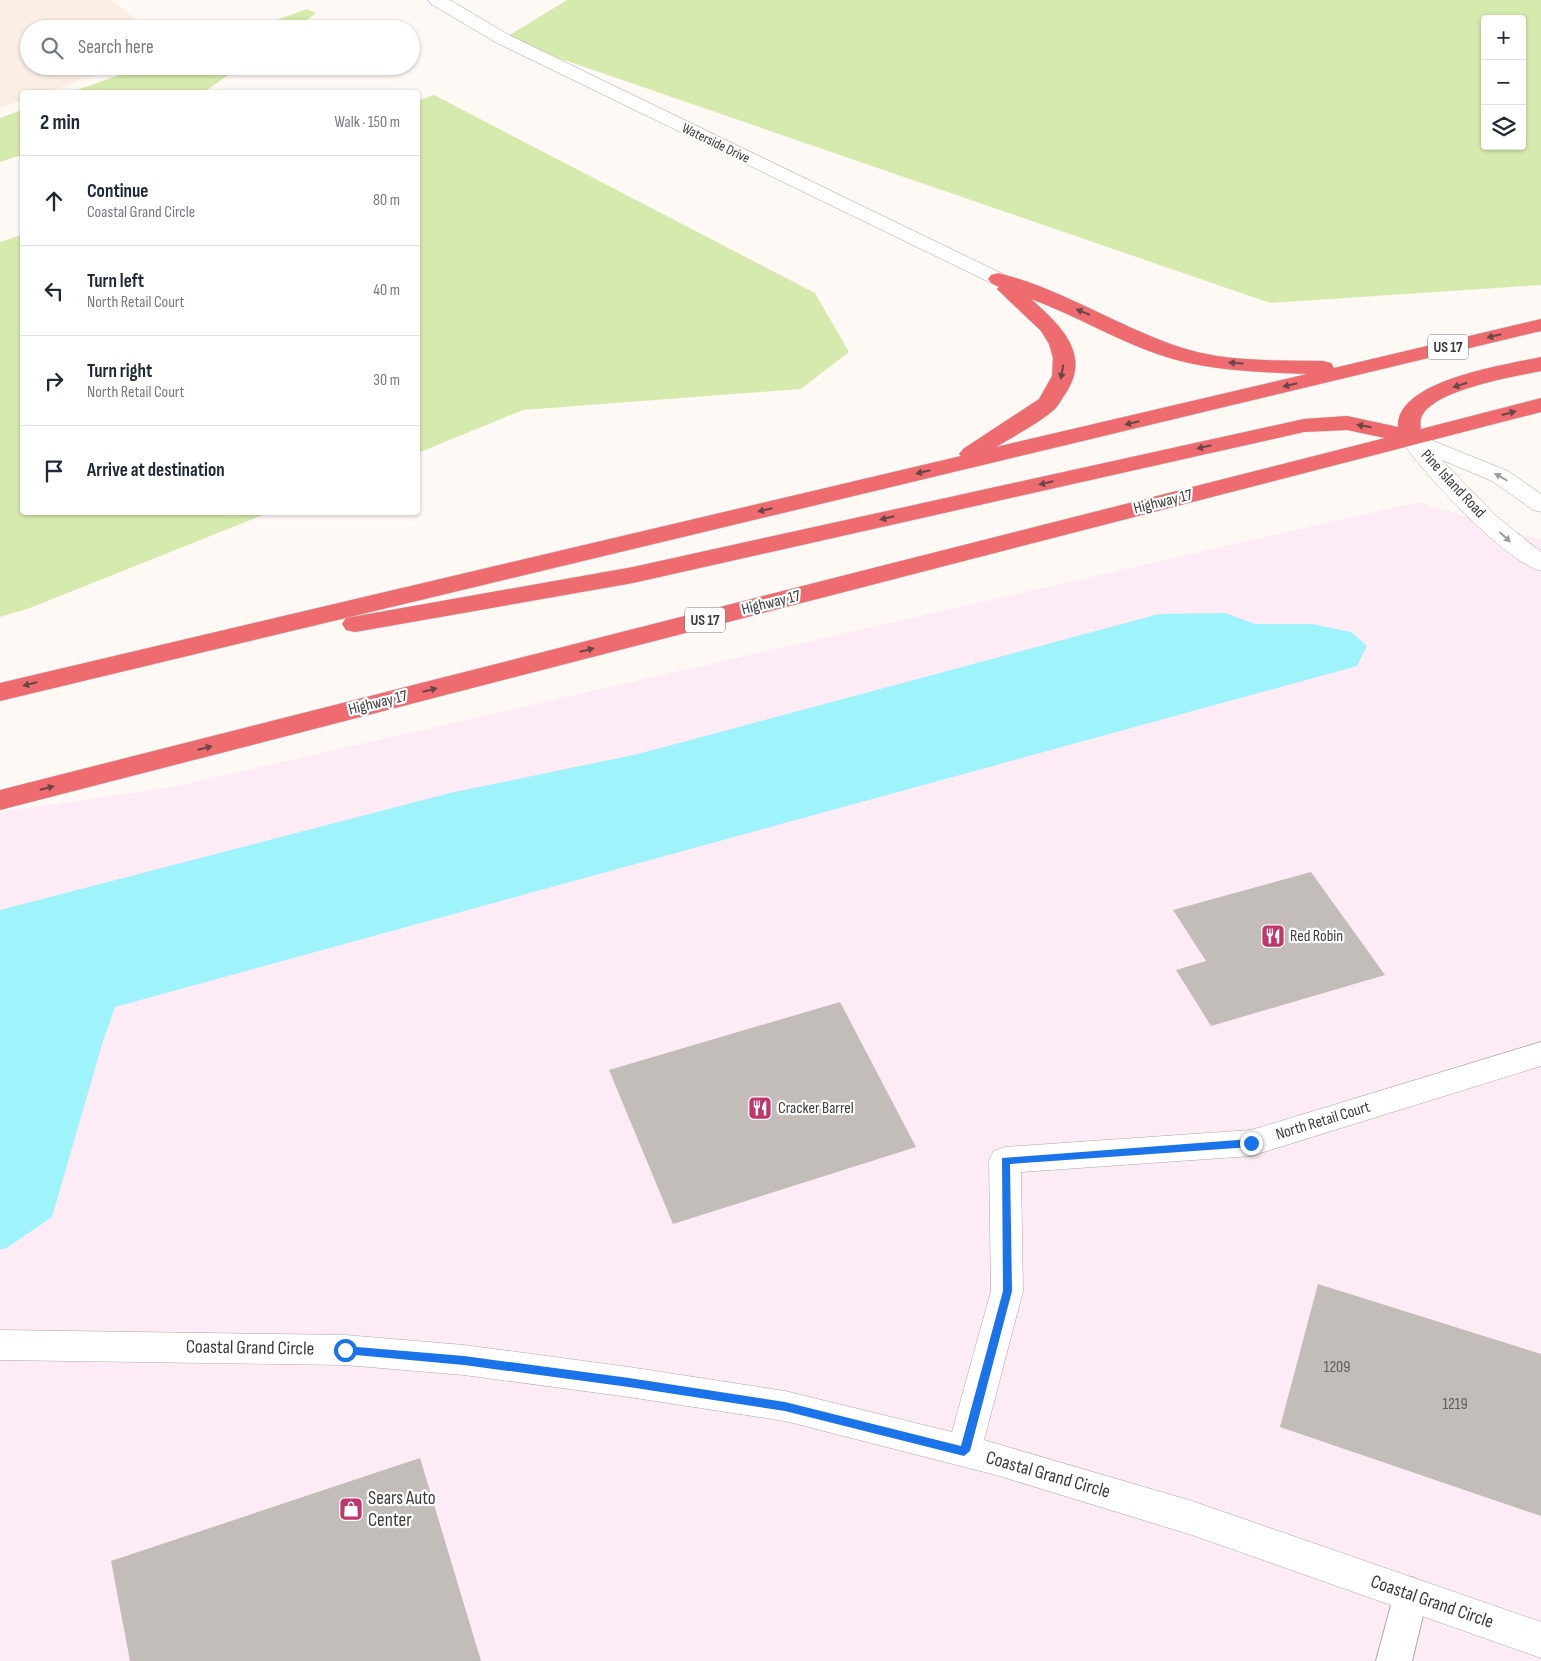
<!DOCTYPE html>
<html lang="en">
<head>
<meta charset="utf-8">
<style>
  body { margin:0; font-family:"Sofia Sans Condensed",sans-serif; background:#f6f6f7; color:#1f2937 }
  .controls { position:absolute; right:15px; top:15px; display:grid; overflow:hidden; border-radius:5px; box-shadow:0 1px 4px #0004 }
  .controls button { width:45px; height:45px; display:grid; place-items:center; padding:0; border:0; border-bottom:1px solid #e0e1e3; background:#fff; color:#1f2937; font:25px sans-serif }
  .stop { position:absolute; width:15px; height:15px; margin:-11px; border:4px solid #1a73e8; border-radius:50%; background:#fff }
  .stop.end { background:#1a73e8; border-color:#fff; box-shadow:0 1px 5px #0008 }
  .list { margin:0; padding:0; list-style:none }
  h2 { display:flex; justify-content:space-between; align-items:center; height:65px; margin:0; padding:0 20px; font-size:21px }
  h2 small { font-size:16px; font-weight:400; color:#747a83 }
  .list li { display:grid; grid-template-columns:32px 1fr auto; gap:15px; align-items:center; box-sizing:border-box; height:90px; padding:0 20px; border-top:1px solid #e0e1e3 }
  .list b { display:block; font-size:19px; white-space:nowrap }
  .list p { margin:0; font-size:16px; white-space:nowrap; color:#747a83 }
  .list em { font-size:16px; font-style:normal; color:#747a83 }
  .icon { flex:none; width:28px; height:28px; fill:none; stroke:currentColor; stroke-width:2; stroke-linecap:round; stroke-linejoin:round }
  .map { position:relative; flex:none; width:1541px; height:1661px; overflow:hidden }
  .search { position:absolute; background:#fff; box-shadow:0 1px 4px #0004; left:20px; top:20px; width:400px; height:55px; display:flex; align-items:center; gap:12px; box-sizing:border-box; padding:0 18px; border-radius:28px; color:#747a83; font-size:19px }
  .panel { position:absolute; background:#fff; box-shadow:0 1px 4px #0004; left:20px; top:90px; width:400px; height:425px; border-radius:5px }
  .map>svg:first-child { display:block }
  .commercial { fill:#fdebf5 }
  .built { fill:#fceee5 }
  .green { fill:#d7eaae; fill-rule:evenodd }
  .water { fill:#9ff3fa }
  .building { fill:#c2bdb8 }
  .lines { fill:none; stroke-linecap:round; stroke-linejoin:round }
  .lane-casing { stroke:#ada7a2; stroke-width:2 }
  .street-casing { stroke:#ada7a2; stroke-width:1 }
  .secondary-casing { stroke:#ada7a2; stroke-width:1 }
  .highway-casing { stroke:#d8d8d7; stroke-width:1 }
  .lane { fill:#fff; fill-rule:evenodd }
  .street { fill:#fff; fill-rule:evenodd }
  .secondary { fill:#fff; fill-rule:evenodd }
  .highway { fill:#ee6b70; fill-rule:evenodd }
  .oneway { fill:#694647 }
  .oneway2 { fill:#9e9c9c }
  .route { fill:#1a73e8 }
  .labels { text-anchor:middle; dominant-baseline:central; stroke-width:4.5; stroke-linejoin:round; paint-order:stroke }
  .far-street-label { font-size:14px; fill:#3d3a39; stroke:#fff }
  .shield { fill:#fff; stroke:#777574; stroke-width:1 }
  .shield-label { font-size:15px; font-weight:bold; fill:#3d3a39 }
  .street-label { font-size:16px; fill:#3d3a39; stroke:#fff }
  .poi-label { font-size:16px; fill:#3d3a39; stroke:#fff; text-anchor:start }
  .near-number-label { font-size:16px; fill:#5e5b59 }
  .near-street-label { font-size:19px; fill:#3d3a39; stroke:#fff }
  .near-poi-label { font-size:19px; fill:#3d3a39; stroke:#fff; text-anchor:start }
</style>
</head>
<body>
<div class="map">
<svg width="1541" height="1661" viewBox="0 0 1541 1661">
  <rect width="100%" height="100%" fill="#fff9f6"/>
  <!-- commercial -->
  <polygon class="commercial" points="1419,502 1541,540 1541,1661 0,1661 0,812 173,787"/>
  <!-- built -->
  <polygon class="built" points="0,0 111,0 148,29 29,29 29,66 127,66 46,92 22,92 22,100 0,108"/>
  <!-- green -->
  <g class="green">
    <path d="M567 0H1541V285L1270 303 503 39ZM1485 19H1522V146H1485Z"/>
    <polygon points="307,9 316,13 294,29 251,29"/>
    <polygon points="145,66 241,66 207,90 200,92 71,92"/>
    <polygon points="434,95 815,293 849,352 801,389 523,410 418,453 418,101"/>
    <polygon points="22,110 22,155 0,162 0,118"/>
    <polygon points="22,235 22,512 268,513 30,608 0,617 0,242"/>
  </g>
  <!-- water -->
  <polygon class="water" points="1225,613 1255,624 1312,624 1351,632 1367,646 1357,666 115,1007 103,1041 52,1217 5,1249 0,1249 0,910 450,793 638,754 1159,614"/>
  <!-- building -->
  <g class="building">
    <polygon points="1311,872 1385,975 1211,1026 1176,970 1206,961 1173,910"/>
    <polygon points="840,1002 916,1147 673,1224 609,1070"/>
    <polygon points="1318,1284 1541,1354 1541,1516 1280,1427"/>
    <polygon points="420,1458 481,1661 130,1661 111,1561"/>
  </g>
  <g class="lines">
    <!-- lane casing -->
    <g class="lane-casing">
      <polygon id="lane" points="1411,1577 1423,1582 1428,1594 1412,1661 1376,1661 1394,1594 1399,1582"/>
    </g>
    <!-- street casing -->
    <g class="street-casing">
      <g id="street">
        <polygon points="428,0 450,0 509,35 1005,275 1008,279 1005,283 998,285 991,283 497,43 431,4"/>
        <polygon points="1541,1042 1541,1066 1251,1156 1021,1172 1023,1291 984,1440 1192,1501 1541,1622 1541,1658 1192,1535 996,1475 785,1421 629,1397 464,1375 345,1365 0,1360 0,1330 345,1335 464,1345 629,1367 785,1391 952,1432 991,1291 989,1160 994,1151 1005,1147 1251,1130"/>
      </g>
    </g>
    <!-- secondary casing -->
    <g class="secondary-casing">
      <path id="secondary" d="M1411 432 1508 471 1541 494V512L1533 510 1492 481 1442 460 1496 516 1541 552V571C1504 561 1422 472 1400 439L1403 434Z"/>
    </g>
    <!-- highway casing -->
    <g class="highway-casing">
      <g id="highway">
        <path d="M998 273C1064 289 1121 329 1186 349 1229 362 1278 360 1323 361L1331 363 1334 368 1541 319V331L0 701V683L961 456 959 454 963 449 1039 399 1052 376 1053 358 1049 344 1041 331 1001 293 997 289 999 287 991 283 988 279 991 275ZM1031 299C1075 315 1116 340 1160 355 1208 371 1257 372 1307 374L996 447C1013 437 1042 421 1055 409 1059 405 1062 398 1066 393 1092 353 1059 324 1031 299Z"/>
        <path d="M1541 357V371C1512 377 1439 389 1423 414 1420 418 1420 424 1421 429L1541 398V412L0 810V790L1385 438 1347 430 1304 432 633 583 355 632 346 630 342 624 346 618 633 567 1304 419 1347 416 1398 427C1396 380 1506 365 1541 357Z"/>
      </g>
    </g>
    <!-- lane -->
    <use href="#lane" class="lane"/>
    <!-- street -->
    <use href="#street" class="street"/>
    <!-- secondary -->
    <use href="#secondary" class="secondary"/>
    <!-- highway -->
    <use href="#highway" class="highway"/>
  </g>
  <!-- one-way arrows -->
  <defs><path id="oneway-solid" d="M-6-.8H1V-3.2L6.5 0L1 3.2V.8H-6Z" transform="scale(1.25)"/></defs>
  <g class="oneway">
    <use href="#oneway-solid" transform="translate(1083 312) rotate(-158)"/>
    <use href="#oneway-solid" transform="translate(1494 336) rotate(166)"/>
    <use href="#oneway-solid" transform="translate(1236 363) rotate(-176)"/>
    <use href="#oneway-solid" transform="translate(1062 372) rotate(100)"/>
    <use href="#oneway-solid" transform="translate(1290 385) rotate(167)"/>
    <use href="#oneway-solid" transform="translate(1460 385) rotate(162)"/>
    <use href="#oneway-solid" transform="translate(1509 413) rotate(-15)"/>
    <use href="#oneway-solid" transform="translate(1132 423) rotate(167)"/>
    <use href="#oneway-solid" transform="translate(1364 426) rotate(-170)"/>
    <use href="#oneway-solid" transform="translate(1204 447) rotate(167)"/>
    <use href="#oneway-solid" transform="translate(923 472) rotate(167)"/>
    <use href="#oneway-solid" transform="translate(1046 483) rotate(167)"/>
    <use href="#oneway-solid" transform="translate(765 510) rotate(167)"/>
    <use href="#oneway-solid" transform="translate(887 518) rotate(167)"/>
    <use href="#oneway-solid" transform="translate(587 650) rotate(-14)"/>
    <use href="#oneway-solid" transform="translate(30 684) rotate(166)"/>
    <use href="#oneway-solid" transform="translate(430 690) rotate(-14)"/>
    <use href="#oneway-solid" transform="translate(205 748) rotate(-14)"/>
    <use href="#oneway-solid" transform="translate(47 788) rotate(-14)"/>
  </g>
  <g class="oneway2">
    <use href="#oneway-solid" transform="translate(1501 477) rotate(-150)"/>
    <use href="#oneway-solid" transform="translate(1505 537) rotate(42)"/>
  </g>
  <!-- route -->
  <polygon class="route" points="1251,1139 1255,1143 1251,1147 1010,1164 1012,1291 970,1451 964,1456 785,1411 629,1387 464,1365 345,1354 340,1350 345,1346 464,1356 629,1378 785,1402 961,1446 1003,1291 1002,1158"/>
  <!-- icons -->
  <defs>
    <g id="restaurant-square" transform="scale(1.25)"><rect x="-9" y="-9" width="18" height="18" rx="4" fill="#c0356c" stroke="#fff"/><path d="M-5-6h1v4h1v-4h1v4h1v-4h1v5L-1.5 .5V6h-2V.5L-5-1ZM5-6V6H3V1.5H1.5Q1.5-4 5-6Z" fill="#fff"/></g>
    <g id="shop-square" transform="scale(1.25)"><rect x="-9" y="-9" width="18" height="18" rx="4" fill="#c0356c" stroke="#fff"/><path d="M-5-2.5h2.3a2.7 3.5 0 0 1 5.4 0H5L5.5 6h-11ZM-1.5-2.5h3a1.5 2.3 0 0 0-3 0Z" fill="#fff"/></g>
  </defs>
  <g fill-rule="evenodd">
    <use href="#restaurant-square" x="1273" y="936"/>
    <use href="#restaurant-square" x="760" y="1108"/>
    <use href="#shop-square" x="351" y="1509"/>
  </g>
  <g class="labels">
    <!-- far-street labels -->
    <g class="far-street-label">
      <text transform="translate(716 143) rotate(26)">Waterside Drive</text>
    </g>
    <!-- shield labels -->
    <g class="shield">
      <rect x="1428" y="334.5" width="40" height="25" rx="4"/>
      <rect x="685" y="607.5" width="40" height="25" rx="4"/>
    </g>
    <g class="shield-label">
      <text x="1448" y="347">US 17</text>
      <text x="705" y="620">US 17</text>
    </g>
    <!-- street labels -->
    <g class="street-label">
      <text transform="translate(1453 484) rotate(47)">Pine Island Road</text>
      <text transform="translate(1163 502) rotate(-14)">Highway 17</text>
      <text transform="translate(771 603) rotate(-14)">Highway 17</text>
      <text transform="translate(378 703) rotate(-14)">Highway 17</text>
      <text transform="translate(1323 1121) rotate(-17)">North Retail Court</text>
    </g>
    <!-- poi labels -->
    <g class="poi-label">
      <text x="1290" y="936">Red Robin</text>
      <text x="778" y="1108">Cracker Barrel</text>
    </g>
    <!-- near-number labels -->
    <g class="near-number-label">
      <text x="1337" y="1367">1209</text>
      <text x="1455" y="1404">1219</text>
    </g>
    <!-- near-street labels -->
    <g class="near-street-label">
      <text transform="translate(250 1348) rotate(1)">Coastal Grand Circle</text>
      <text transform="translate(1048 1475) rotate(16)">Coastal Grand Circle</text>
      <text transform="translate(1432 1602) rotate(19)">Coastal Grand Circle</text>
    </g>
    <!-- near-poi labels -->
    <g class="near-poi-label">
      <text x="368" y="1498">Sears Auto<tspan x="368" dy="22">Center</tspan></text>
    </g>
  </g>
</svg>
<div class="controls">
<button>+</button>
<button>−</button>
<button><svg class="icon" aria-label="layers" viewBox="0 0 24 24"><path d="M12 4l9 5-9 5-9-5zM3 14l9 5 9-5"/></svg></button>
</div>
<div class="stop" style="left:345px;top:1350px"></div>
<div class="stop end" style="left:1251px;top:1143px"></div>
<div class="search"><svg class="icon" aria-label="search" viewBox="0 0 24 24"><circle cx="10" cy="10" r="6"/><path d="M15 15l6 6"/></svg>Search here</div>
<section class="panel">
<h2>2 min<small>Walk · 150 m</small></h2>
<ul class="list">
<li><svg class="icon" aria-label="ahead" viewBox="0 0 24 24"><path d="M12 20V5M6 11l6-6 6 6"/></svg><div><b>Continue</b><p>Coastal Grand Circle</p></div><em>80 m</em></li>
<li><svg class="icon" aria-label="left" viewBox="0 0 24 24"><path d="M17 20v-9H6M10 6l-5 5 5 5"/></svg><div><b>Turn left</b><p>North Retail Court</p></div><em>40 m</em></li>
<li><svg class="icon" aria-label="right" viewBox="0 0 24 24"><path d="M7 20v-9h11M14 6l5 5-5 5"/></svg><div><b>Turn right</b><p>North Retail Court</p></div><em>30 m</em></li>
<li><svg class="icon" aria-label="arrive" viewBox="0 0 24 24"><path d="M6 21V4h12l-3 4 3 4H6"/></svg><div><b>Arrive at destination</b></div></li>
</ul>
</section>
</div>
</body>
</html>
